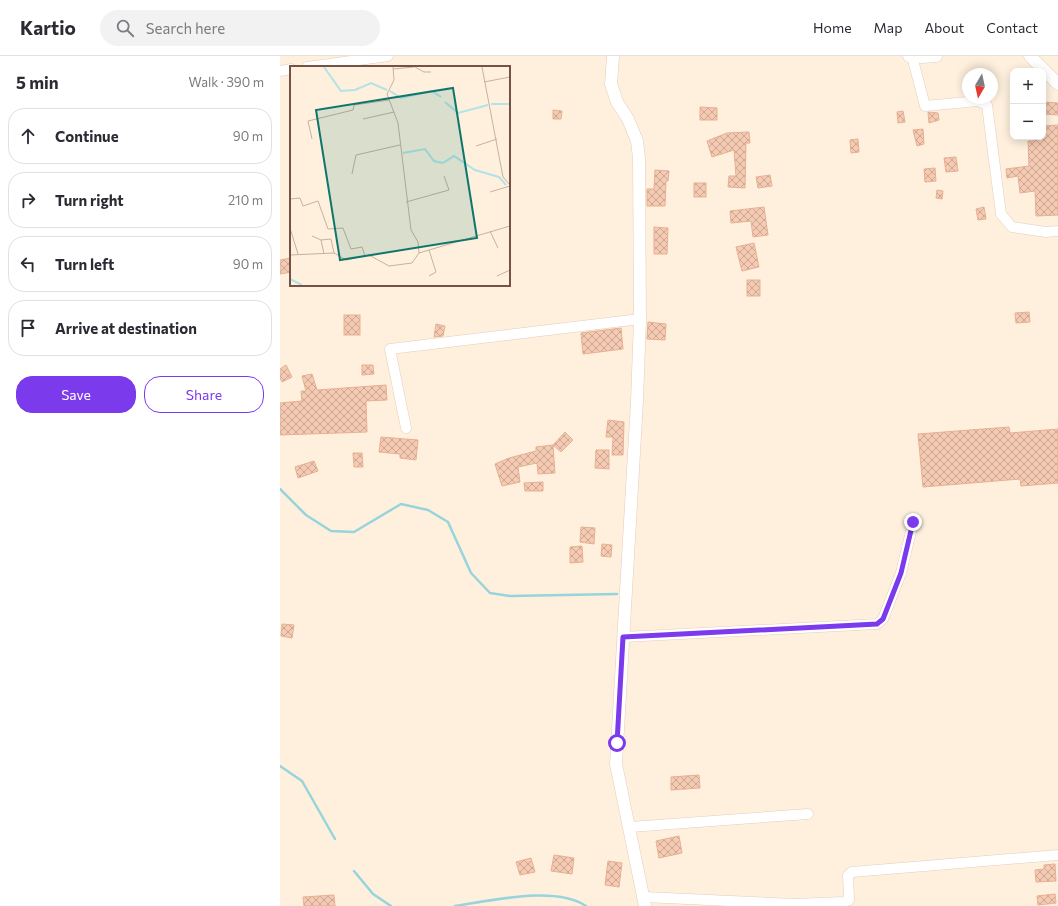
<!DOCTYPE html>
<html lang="en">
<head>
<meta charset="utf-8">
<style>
  body { margin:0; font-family:Commissioner,sans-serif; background:#f2f2f3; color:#2b2b33 }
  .controls { position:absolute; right:12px; top:12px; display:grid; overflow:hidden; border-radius:8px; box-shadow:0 2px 10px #0003 }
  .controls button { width:36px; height:36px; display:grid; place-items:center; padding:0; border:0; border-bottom:1px solid #e1e1e2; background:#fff; color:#2b2b33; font:20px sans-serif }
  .compass { position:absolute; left:682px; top:12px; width:36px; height:36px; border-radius:50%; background:#fff; box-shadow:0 2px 10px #0003; rotate:189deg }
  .stop { position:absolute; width:12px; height:12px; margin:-9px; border:3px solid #7c3aed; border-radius:50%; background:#fff }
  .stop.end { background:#7c3aed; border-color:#fff; box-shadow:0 1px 4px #0008 }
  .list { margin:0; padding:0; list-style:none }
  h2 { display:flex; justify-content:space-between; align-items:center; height:52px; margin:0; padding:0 16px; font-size:17px }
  h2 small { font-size:13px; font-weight:400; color:#7c7c81 }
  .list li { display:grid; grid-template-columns:26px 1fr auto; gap:12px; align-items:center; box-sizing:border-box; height:56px; margin:0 8px 8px; padding:0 8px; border:1px solid #e1e1e2; border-radius:16px }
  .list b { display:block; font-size:15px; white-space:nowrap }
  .list em { font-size:13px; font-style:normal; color:#7c7c81 }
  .actions { display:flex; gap:8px; padding:12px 16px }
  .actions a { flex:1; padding:9px 0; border:1px solid #7c3aed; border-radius:16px; text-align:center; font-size:14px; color:#7c3aed }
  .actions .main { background:#7c3aed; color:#fff }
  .icon { flex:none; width:22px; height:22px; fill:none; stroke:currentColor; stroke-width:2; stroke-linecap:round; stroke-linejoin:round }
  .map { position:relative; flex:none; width:778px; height:850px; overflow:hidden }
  header { display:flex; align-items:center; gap:24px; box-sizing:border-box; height:56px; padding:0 20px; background:#fff; border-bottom:1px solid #e1e1e2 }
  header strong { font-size:19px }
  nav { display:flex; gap:22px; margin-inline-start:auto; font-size:14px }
  .search { width:280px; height:36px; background:#f2f2f3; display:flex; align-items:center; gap:10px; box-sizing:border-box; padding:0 14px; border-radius:22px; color:#7c7c81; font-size:15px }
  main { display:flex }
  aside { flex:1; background:#fff }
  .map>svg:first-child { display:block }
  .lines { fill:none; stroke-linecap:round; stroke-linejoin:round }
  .stream { stroke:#97d4db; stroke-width:2.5 }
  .building { fill:url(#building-cross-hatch); stroke:#e9af92 }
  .minor-casing { stroke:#e4cdbc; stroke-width:11 }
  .tertiary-casing { stroke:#e4cdbc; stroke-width:13 }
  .minor { stroke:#fff; stroke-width:10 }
  .tertiary { stroke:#fff; stroke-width:12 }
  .route { stroke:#7c3aed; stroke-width:5 }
  .inset-river { fill:none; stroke:#b1e3e8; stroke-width:2 }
  .inset-road { fill:none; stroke:#c7b1a0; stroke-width:1 }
  .view { fill:#0f766e; fill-opacity:0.15; stroke:#0f766e; stroke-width:2 }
  .inset-edge { fill:none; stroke:#755344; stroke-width:2 }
</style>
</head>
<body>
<header>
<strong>Kartio</strong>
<div class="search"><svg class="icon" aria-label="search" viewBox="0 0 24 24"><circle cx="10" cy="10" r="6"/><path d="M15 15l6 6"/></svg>Search here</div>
<nav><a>Home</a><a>Map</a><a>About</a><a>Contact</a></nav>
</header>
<main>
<aside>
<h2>5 min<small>Walk · 390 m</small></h2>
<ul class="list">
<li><svg class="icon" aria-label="ahead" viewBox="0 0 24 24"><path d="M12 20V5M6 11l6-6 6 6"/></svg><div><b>Continue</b></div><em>90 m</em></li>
<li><svg class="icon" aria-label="right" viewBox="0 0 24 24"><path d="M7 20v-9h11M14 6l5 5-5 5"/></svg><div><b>Turn right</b></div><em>210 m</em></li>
<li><svg class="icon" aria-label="left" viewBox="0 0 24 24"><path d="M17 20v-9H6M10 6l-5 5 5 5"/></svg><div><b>Turn left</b></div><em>90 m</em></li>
<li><svg class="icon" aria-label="arrive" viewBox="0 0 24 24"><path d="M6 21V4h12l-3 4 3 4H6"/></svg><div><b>Arrive at destination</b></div></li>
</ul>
<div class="actions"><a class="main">Save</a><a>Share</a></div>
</aside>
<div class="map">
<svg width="778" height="850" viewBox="0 0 778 850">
  <defs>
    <pattern id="building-cross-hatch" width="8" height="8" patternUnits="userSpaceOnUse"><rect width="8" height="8" fill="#f5cab3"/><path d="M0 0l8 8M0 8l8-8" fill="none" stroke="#cba793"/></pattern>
  </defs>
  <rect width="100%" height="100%" fill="#fef0dd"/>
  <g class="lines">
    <!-- stream -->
    <g class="stream">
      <polyline points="0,433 26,459 51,475 74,476 121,448 148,454 168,466 191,517 210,537 230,540 337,538"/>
      <polyline points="0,710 22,725 55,783"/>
      <polyline points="74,815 93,838 111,850"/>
      <path d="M175 850C211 845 275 829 306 850"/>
    </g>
  </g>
  <!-- building -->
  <g class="building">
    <polygon points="763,46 778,47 778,59 763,58"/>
    <polygon points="420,51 437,52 437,64 420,64"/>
    <polygon points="273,54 282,55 281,63 273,63"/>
    <polygon points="623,55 625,66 618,67 617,56"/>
    <polygon points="648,56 658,57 659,64 649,67"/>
    <polygon points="778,69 778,159 756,160 755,135 740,137 738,120 727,122 726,113 749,110 748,85 754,85 754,81 763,81 763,70"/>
    <polygon points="643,73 644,88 637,90 633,74"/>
    <polygon points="469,76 470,87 466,87 465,132 448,131 449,120 456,120 454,94 432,101 427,85 447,77"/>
    <polygon points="578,83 579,96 571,97 570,84"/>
    <polygon points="676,101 678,115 666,116 664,102"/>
    <polygon points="655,112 656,125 645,126 644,113"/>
    <polygon points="375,114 389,115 388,125 386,125 385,150 367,150 367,133 374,133"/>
    <polygon points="490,119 492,130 478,132 476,121"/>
    <rect x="414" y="127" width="12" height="14"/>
    <polygon points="657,134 663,135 662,143 656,142"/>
    <polygon points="484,151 488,179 473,181 471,165 451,167 450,155"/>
    <polygon points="704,151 706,163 698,164 696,153"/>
    <polygon points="374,171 388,172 387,198 374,198"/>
    <polygon points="474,187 479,211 462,215 456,191"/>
    <polygon points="11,202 11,216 0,218 0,204"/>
    <rect x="467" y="224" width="13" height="16"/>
    <polygon points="749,256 750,266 736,267 735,257"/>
    <rect x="64" y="259" width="16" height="20"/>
    <polygon points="368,266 386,268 385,284 367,283"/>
    <polygon points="156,268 165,270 163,280 154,281"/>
    <polygon points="341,272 343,293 303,298 301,277"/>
    <polygon points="6,309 12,321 2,326 0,322 0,313"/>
    <polygon points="82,309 93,309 94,318 82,319"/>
    <polygon points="32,318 37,334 106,329 107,344 86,345 87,376 0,379 0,347 22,345 21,335 26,335 22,320"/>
    <polygon points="328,364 344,366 343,399 332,399 333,381 326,381"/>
    <polygon points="729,371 730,377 778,373 778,427 741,430 740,423 643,431 638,378"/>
    <polygon points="285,376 293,384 281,396 273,389"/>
    <polygon points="101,381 138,384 136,404 120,402 120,398 99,396"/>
    <polygon points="273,389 275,417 258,418 257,407 238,411 240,426 222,430 215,408 229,402 256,395 256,391"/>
    <polygon points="316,394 329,394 329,413 315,412"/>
    <polygon points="73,397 82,397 83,411 74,411"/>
    <polygon points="34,405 38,415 18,422 15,411"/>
    <polygon points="263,426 263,435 245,435 244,427"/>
    <polygon points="301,471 315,472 314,488 300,486"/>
    <polygon points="322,488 332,489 331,501 321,500"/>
    <polygon points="302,490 303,506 290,507 290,491"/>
    <polygon points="2,568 14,569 12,582 1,580"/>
    <polygon points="419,719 420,732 391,734 391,721"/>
    <polygon points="399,780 402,797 379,802 376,785"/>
    <polygon points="274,799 294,802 292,818 271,815"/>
    <polygon points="251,802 255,816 240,819 236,806"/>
    <polygon points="328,805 342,807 339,831 325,829"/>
    <polygon points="775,808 776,825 756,826 755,814 764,813 764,809"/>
    <polygon points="775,838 776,847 758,849 757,840"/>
    <polygon points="54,839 55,850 24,850 23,841"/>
  </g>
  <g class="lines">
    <!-- minor casing -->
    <g class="minor-casing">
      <g id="minor">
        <polyline points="632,0 645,50 698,45 707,49 721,158 732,171 766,176 778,175"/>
        <polyline points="27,11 108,0"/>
        <polyline points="0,15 11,13"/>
        <polyline points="126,372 110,293 360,263"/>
        <polyline points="343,581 597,568 603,563 621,517 633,467"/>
        <polyline points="350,771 528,758"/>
        <polyline points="364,841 514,848 564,846 569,844 568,819 572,816 778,799"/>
      </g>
    </g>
    <!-- tertiary casing -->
    <g class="tertiary-casing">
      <g id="tertiary">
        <polyline points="333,0 331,28 337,46 348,63 357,85 359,102 360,263 357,345 336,708 365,850"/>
        <polyline points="629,0 642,1 656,0"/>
        <polyline points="750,0 778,28"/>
      </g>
    </g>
    <!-- minor -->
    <use href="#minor" class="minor"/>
    <!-- tertiary -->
    <use href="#tertiary" class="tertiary"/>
  </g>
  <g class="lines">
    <!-- route -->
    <polyline class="route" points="337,687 343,581 597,568 603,563 621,517 633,466"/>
  </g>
  <!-- overview -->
  <g transform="translate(10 10)">
    <rect width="220" height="220" fill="#fef0dd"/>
    <path class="inset-river" d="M34 1 51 25 65 24 81 17 97 24M100 25 111 32 142 25 151 31M155 36 168 47 198 39M201 38H220M113 87 135 83 144 95 153 97 164 90 185 104 209 111 216 119M0 213 12 219"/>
    <path class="inset-road" d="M125 1 134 6H141M192 1 213 111 220 119M103 3 124 1M194 16 220 11M73 53 104 46M22 73 18 55 63 44 64 39 99 34M186 80 207 73M62 108 66 89 110 79M200 126 220 120M0 133 10 132 13 140 28 135 38 163 53 162 61 183 72 181 75 190M116 136 159 124 154 110M0 162 8 188M200 165 208 182M22 170 31 174 34 188M31 174 41 173 44 187M129 187 220 160M0 189 44 187 56 194 79 189 99 200 122 197 129 187 128 176 121 164 108 57 97 28 104 14 103 1M139 210 146 206 139 184M207 210 220 204"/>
    <path class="view" d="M163 22 187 172 50 194 26 44Z"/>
    <rect width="220" height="220" class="inset-edge"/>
  </g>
</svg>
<div class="controls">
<button>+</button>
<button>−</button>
</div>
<svg class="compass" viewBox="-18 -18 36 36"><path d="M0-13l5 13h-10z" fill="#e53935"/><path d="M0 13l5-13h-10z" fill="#7c7c81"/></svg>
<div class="stop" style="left:337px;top:687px"></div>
<div class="stop end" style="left:633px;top:466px"></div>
</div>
</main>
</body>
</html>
